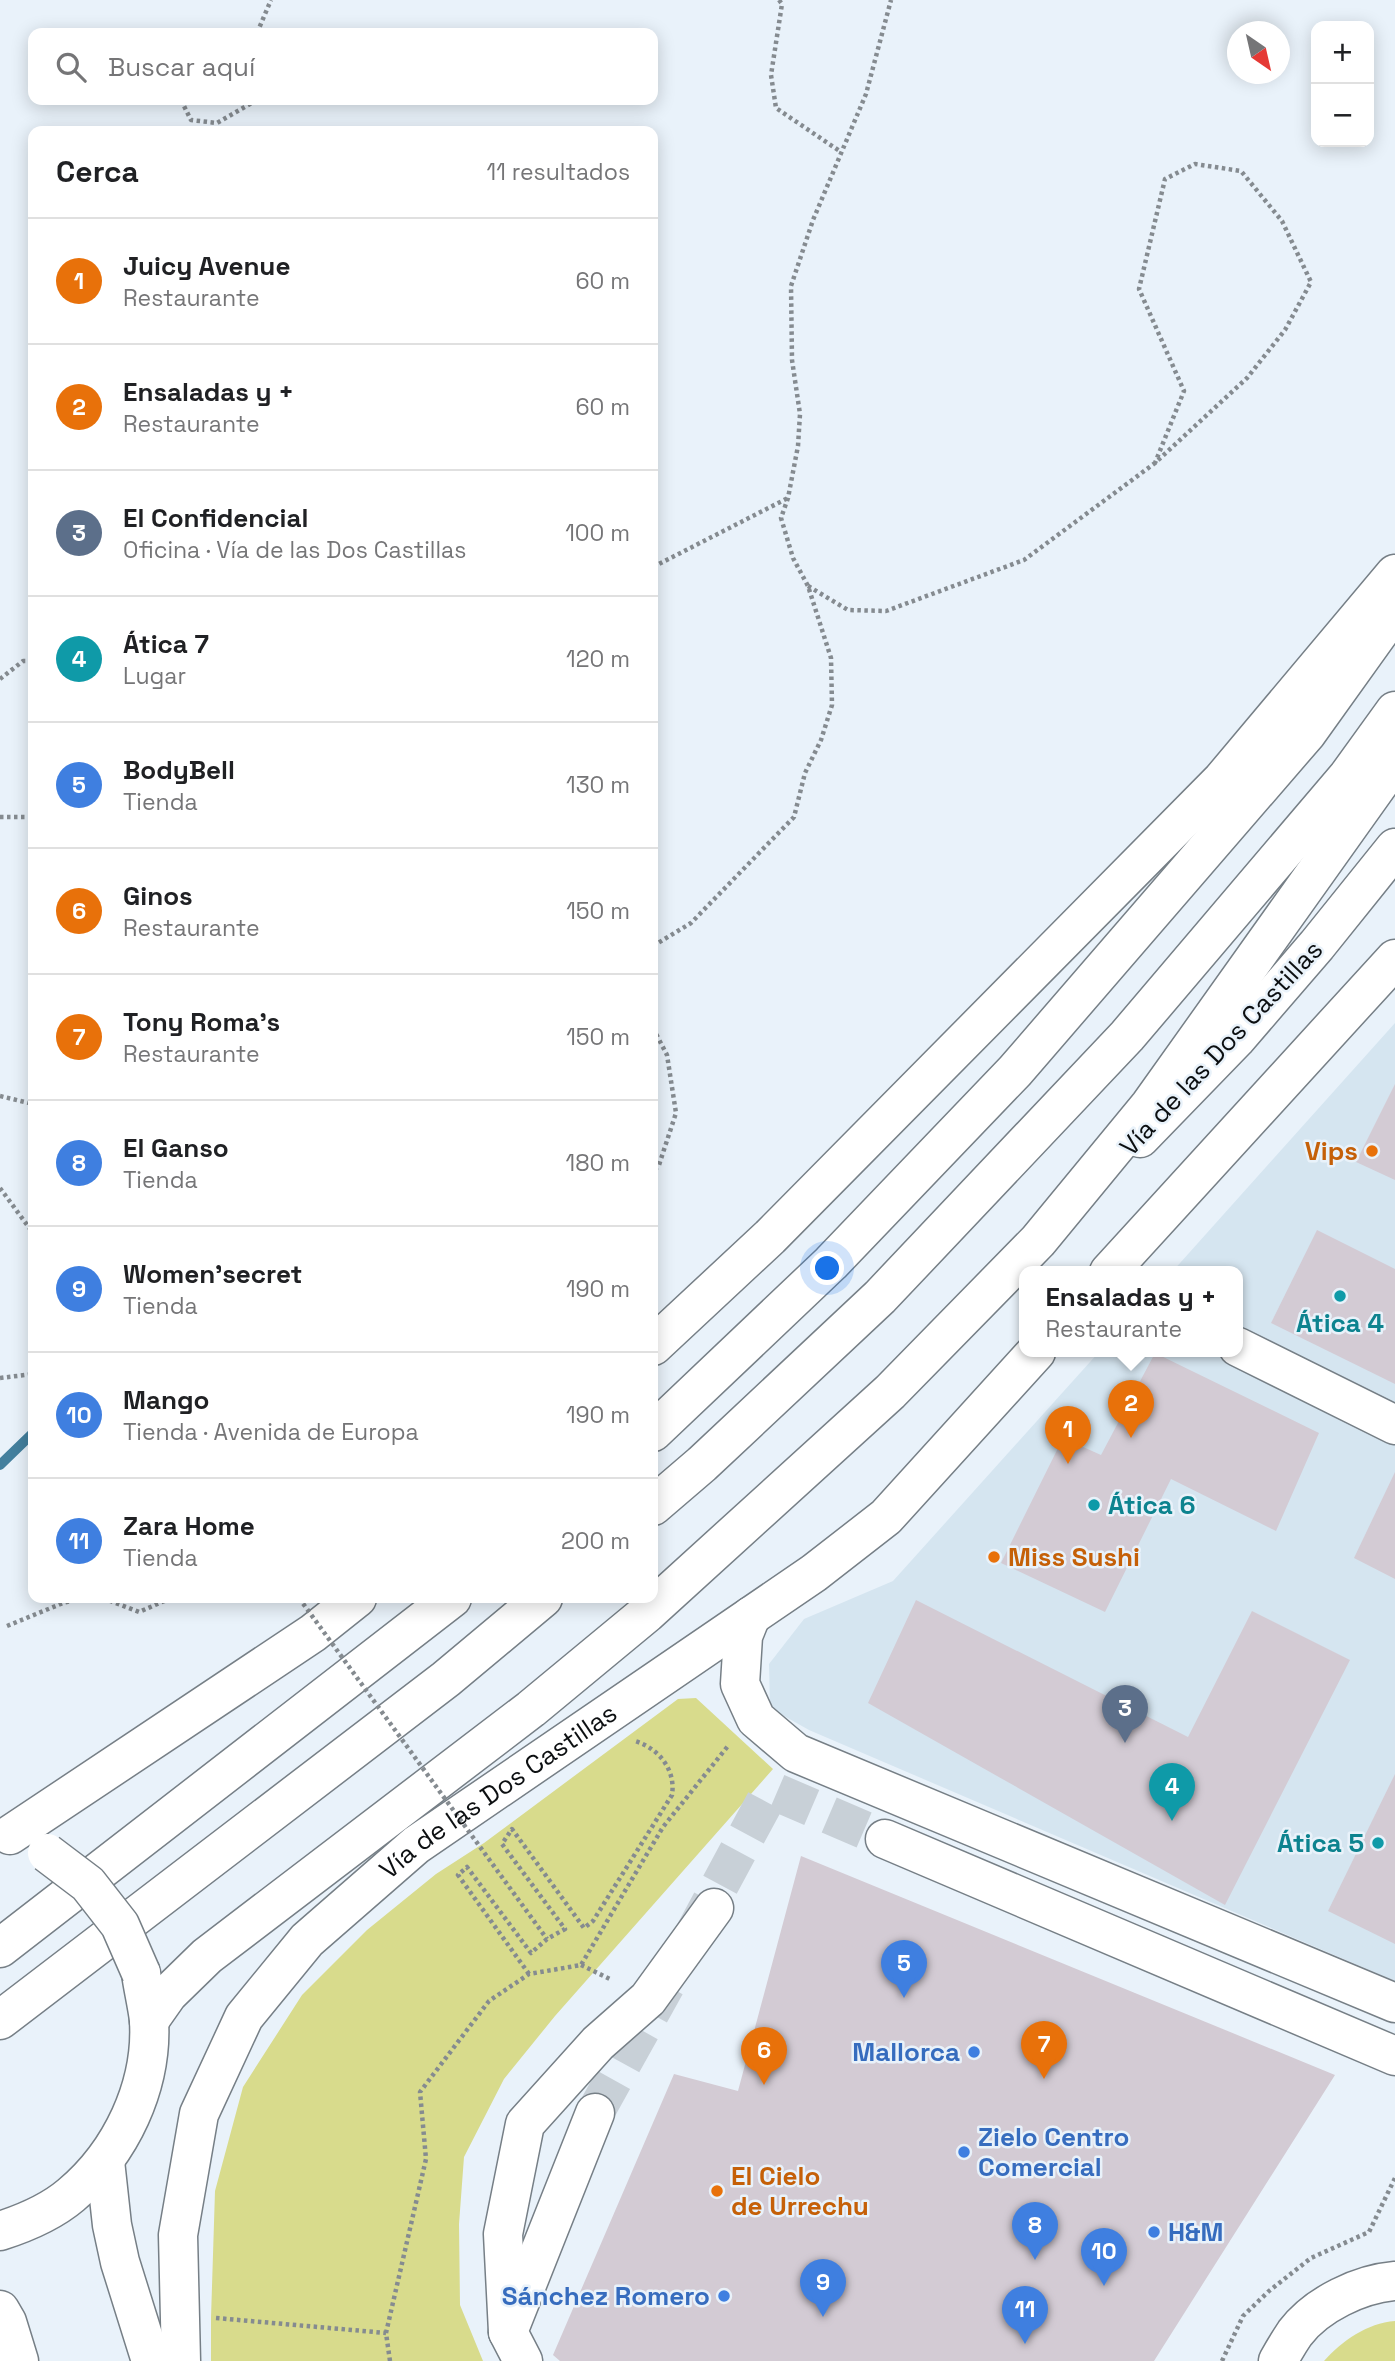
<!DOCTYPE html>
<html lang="es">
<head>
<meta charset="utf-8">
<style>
  body { margin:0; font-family:"Space Grotesk",sans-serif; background:#f6f6f6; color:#202124 }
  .controls { position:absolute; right:21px; top:21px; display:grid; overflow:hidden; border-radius:14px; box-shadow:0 4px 18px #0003 }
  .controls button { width:63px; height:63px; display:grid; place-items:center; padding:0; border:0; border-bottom:2px solid #e0e0e0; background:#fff; color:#202124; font:35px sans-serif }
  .compass { position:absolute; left:1227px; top:21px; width:63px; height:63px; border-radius:50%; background:#fff; box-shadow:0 4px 18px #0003; rotate:146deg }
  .you { position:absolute; left:828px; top:1269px; width:24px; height:24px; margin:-18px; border:5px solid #fff; border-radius:50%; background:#1a73e8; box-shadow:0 0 0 10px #1a73e833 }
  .badge { display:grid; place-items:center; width:46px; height:46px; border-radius:50%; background:#bc4ba6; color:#fff; font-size:23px; font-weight:700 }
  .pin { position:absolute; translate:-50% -58px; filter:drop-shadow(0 2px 4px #0008) }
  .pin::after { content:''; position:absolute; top:37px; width:24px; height:21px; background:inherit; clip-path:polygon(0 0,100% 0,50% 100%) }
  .popup { position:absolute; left:1019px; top:1266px; width:224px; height:91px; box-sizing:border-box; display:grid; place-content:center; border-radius:14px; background:#fff; filter:drop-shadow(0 2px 5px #0005); font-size:23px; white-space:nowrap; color:#757577 }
  .popup b { font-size:26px; color:#202124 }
  .popup::after { content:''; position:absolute; left:50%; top:100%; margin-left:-14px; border:14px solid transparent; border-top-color:#fff }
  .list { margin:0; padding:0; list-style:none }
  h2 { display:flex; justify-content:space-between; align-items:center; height:91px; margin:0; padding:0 28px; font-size:30px }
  h2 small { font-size:23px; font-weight:400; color:#757577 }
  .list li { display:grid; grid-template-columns:46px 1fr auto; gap:21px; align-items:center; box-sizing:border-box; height:126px; padding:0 28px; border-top:2px solid #e0e0e0 }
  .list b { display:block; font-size:26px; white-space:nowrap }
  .list p { margin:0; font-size:23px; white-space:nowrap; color:#757577 }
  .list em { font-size:23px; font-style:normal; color:#757577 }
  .icon { flex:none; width:38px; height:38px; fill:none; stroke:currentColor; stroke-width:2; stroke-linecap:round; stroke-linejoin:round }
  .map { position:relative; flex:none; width:1395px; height:2361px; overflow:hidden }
  .search { position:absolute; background:#fff; box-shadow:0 4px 18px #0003; left:28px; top:28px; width:630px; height:77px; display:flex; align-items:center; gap:18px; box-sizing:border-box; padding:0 24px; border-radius:14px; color:#757577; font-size:26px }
  .panel { position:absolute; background:#fff; box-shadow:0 4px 18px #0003; left:28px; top:126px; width:630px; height:1477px; border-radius:14px }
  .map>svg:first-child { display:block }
  .built { fill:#d5e5f0 }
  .green { fill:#d8db8c }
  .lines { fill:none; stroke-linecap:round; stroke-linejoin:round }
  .stream { stroke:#44809e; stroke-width:10 }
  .building { fill:#d3cbd4 }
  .minor-tunnel { stroke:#c8d0d7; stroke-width:38; stroke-dasharray:38 19; stroke-linecap:butt }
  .minor-casing { stroke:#767f86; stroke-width:41 }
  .major-casing { stroke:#767f86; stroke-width:41 }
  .highway-casing { stroke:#767f86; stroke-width:41 }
  .path { stroke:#858b90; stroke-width:4.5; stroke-dasharray:3.5 3.5; stroke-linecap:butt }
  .minor { stroke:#fff; stroke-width:38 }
  .major { stroke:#fff; stroke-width:38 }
  .highway { stroke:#fff; stroke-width:38 }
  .major-bridge-casing { stroke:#767f86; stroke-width:41; stroke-linecap:butt }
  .path-bridge { stroke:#858b90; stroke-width:4.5; stroke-dasharray:3.5 3.5; stroke-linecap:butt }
  .major-bridge { stroke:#fff; stroke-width:38 }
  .food-dot { fill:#e8710a; stroke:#e9f2fa; stroke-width:2.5 }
  .culture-dot { fill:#0f9aa8; stroke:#e9f2fa; stroke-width:2.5 }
  .shop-dot { fill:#3f7fe0; stroke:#e9f2fa; stroke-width:2.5 }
  .labels { text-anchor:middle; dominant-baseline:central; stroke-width:5; stroke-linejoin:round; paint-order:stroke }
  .street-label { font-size:26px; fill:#0c0f11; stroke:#e9f2fa }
  .food-label { font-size:26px; font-weight:bold; fill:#c56008; stroke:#e9f2fa; text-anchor:start }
  .culture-label { font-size:26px; font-weight:bold; fill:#0d838f; stroke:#e9f2fa }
  .shop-label { font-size:26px; font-weight:bold; fill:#366cbe; stroke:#e9f2fa; text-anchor:end }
</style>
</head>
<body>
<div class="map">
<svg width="1395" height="2361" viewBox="0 0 1395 2361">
  <rect width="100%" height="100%" fill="#e9f2fa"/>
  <!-- built -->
  <polygon class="built" points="1395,1023 1395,1981 809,1730 770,1708 769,1664 804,1619 893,1581 1099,1352 1238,1352 1238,1272 1172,1272"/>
  <!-- green -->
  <g class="green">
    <polygon points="696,1698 773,1769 555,2016 504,2079 464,2157 459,2224 460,2305 483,2361 211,2361 211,2318 215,2191 243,2087 302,1995 367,1930 436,1874 484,1843 678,1699"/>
    <path d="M1395 2321V2361H1324C1342 2341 1367 2323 1395 2321Z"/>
  </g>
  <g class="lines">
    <!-- stream -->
    <polyline class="stream" points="0,1465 33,1433"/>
  </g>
  <!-- building -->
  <g class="building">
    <polygon points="1395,1084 1395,1180 1356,1162"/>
    <polygon points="1317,1230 1395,1269 1395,1384 1271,1323"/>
    <polygon points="1155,1353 1319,1433 1276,1531 1171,1479 1105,1612 1001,1563 1063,1438 1101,1455"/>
    <polygon points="1395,1472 1395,1579 1354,1558"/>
    <polygon points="916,1600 1188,1737 1252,1611 1350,1660 1225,1905 868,1703"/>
    <polygon points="1395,1774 1395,1944 1328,1911"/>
    <polygon points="801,1856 1335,2075 1154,2361 560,2361 553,2355 674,2074 738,2091"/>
  </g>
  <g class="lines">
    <!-- minor-tunnel -->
    <g class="minor-tunnel">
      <polyline points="693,1935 771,1790 885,1839"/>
      <polyline points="595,2113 666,1985"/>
    </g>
    <!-- minor casing -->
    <g class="minor-casing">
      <g id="minor">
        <polyline points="1140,1138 1236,1039 1317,945 1395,848"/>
        <polyline points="1109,1272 1395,959"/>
        <polyline points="1238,1347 1395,1425"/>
        <polyline points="751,1616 743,1636 740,1684 756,1719 796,1753 1395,2003"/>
        <polyline points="885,1839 1395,2056"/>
        <polyline points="508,2332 503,2234 525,2124 598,2043 648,1999 714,1908"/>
        <path id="s1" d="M181 2361 178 2235 199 2114 244 2017 307 1940 416 1845 814 1573 886 1517 1036 1352"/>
        <polyline points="523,2361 508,2332 595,2113"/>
        <path d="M1278 2361C1283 2352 1289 2342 1295 2333 1317 2304 1360 2284 1395 2281"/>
      </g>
    </g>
    <!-- major casing -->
    <g class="major-casing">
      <g id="major">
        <polyline points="105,2161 112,2225 120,2262 151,2361"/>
        <path d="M0 2231C25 2223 51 2212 71 2195 121 2153 153 2086 149 2020 147 2004 143 1988 141 1973"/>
        <polyline points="0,2310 7,2322 19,2361"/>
      </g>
    </g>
    <!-- highway casing -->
    <g class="highway-casing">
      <g id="highway">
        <polyline points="653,1346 770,1237 1222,780 1395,574"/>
        <polyline points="653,1432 831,1263 1015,1071 1307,733 1395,610"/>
        <polyline points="653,1506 702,1464 880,1297 1127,1036 1348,776 1395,711"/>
        <polyline points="10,1835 313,1633 357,1598"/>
        <polyline points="0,1948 452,1598"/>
        <polyline points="0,2020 446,1679 543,1598"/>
        <polyline points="149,2021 168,1994 207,1956 531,1709 647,1613 890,1392 1038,1241 1150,1105 1395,761"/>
      </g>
    </g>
    <!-- path -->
    <g class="path">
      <polyline points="779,0 782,4 771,75 776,108 841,152"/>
      <polyline points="257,33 271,0"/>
      <polyline points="181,100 191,120 217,123 257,100"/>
      <polyline points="653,567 788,498"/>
      <polyline points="808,586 848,610 886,611 1024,560 1155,463 1247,378 1285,330 1311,282 1282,221 1241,171 1195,164 1165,179 1139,289 1184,391 1155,463"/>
      <polyline points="0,679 23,661 33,661"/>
      <polyline points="0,817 33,817"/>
      <polyline points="653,946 691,923 794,817 805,773 821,740 832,705 831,658 808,586 793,558 781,518 788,498 798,446 800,414 792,360 791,286 813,220 866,94 891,0"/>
      <polyline points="653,1028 667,1055 676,1113 659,1165 653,1172"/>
      <polyline points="0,1096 33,1104"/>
      <polyline points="0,1188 33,1233"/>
      <polyline points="0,1378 33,1374"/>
      <polyline points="103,1598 139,1612 171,1598"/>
      <polyline points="7,1626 63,1603 84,1598"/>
      <polyline points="581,1965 612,1980"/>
      <path d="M529 1974 458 1875 467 1867 531 1953 547 1939 565 1929 502 1844 512 1829 584 1928 593 1921 672 1795C676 1769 658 1748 635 1741"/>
      <polyline points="216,2318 386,2333"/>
      <polyline points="390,2361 386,2333 426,2159 420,2092 489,2001 529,1974 581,1965 663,1827 728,1746"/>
      <polyline points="1222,2361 1243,2316 1269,2291 1311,2258 1369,2232 1395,2178"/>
    </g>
    <!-- minor -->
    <use href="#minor" class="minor"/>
    <!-- major -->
    <use href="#major" class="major"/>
    <!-- highway -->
    <use href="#highway" class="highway"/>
    <!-- major-bridge casing -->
    <g class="major-bridge-casing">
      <polyline id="major-bridge" points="47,1853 88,1884 120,1925 141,1973"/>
    </g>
    <!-- path-bridge -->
    <polyline class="path-bridge" points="299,1598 547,1939"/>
    <!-- major-bridge -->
    <use href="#major-bridge" class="major-bridge"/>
  </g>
  <!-- markers -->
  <g class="food-dot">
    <circle cx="1372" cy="1151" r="7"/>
    <circle cx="994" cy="1557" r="7"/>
    <circle cx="717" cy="2191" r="7"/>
  </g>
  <g class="culture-dot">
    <circle cx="1340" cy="1296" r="7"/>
    <circle cx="1094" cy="1505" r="7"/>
    <circle cx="1378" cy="1843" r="7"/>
  </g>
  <g class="shop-dot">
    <circle cx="974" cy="2052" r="7"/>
    <circle cx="964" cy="2152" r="7"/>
    <circle cx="1154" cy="2232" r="7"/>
    <circle cx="724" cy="2296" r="7"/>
  </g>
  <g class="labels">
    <!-- street labels -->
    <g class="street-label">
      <text transform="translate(1221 1048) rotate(-47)">Vía de las Dos Castillas</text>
      <text stroke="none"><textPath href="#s1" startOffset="698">Vía de las Dos Castillas</textPath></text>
    </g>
    <!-- food labels -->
    <g class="food-label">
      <text x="1358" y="1151" text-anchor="end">Vips</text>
      <text x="1008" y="1557">Miss Sushi</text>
      <text x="731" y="2176">El Cielo<tspan x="731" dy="30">de Urrechu</tspan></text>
    </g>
    <!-- culture labels -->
    <g class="culture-label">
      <text x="1340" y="1323">Ática 4</text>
      <text x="1108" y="1505" text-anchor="start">Ática 6</text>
      <text x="1364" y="1843" text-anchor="end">Ática 5</text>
    </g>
    <!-- shop labels -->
    <g class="shop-label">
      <text x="960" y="2052">Mallorca</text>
      <text x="978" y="2137" text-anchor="start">Zielo Centro<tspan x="978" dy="30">Comercial</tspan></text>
      <text x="1168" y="2232" text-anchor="start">H&amp;M</text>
      <text x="710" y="2296">Sánchez Romero</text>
    </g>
  </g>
</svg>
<div class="controls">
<button>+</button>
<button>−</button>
</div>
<svg class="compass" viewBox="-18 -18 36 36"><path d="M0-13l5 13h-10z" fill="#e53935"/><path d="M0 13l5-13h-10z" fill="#757577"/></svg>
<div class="you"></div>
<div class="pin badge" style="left:1068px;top:1464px;background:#e8710a">1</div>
<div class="pin badge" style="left:1131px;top:1438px;background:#e8710a">2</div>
<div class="popup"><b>Ensaladas y +</b>Restaurante</div>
<div class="pin badge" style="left:1125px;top:1743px;background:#5c6f8a">3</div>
<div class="pin badge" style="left:1172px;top:1821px;background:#0f9aa8">4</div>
<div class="pin badge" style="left:904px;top:1998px;background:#3f7fe0">5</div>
<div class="pin badge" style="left:764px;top:2085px;background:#e8710a">6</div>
<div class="pin badge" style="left:1044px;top:2079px;background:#e8710a">7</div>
<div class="pin badge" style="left:1035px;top:2260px;background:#3f7fe0">8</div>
<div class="pin badge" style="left:823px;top:2317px;background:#3f7fe0">9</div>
<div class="pin badge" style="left:1104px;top:2286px;background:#3f7fe0">10</div>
<div class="pin badge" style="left:1025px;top:2344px;background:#3f7fe0">11</div>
<div class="search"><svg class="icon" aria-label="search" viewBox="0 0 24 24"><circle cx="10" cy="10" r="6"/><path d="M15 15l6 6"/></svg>Buscar aquí</div>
<section class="panel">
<h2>Cerca<small>11 resultados</small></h2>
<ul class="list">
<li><span class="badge" style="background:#e8710a">1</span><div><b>Juicy Avenue</b><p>Restaurante</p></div><em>60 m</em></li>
<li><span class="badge" style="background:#e8710a">2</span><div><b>Ensaladas y +</b><p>Restaurante</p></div><em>60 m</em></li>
<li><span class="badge" style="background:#5c6f8a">3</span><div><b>El Confidencial</b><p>Oficina · Vía de las Dos Castillas</p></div><em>100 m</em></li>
<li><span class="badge" style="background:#0f9aa8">4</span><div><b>Ática 7</b><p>Lugar</p></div><em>120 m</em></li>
<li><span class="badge" style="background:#3f7fe0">5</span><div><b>BodyBell</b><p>Tienda</p></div><em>130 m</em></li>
<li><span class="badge" style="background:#e8710a">6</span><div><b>Ginos</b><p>Restaurante</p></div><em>150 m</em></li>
<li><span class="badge" style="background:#e8710a">7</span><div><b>Tony Roma's</b><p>Restaurante</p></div><em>150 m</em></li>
<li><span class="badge" style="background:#3f7fe0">8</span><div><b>El Ganso</b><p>Tienda</p></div><em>180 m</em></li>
<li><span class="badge" style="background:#3f7fe0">9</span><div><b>Women'secret</b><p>Tienda</p></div><em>190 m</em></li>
<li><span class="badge" style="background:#3f7fe0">10</span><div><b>Mango</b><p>Tienda · Avenida de Europa</p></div><em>190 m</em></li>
<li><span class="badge" style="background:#3f7fe0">11</span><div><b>Zara Home</b><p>Tienda</p></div><em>200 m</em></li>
</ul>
</section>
</div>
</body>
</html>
